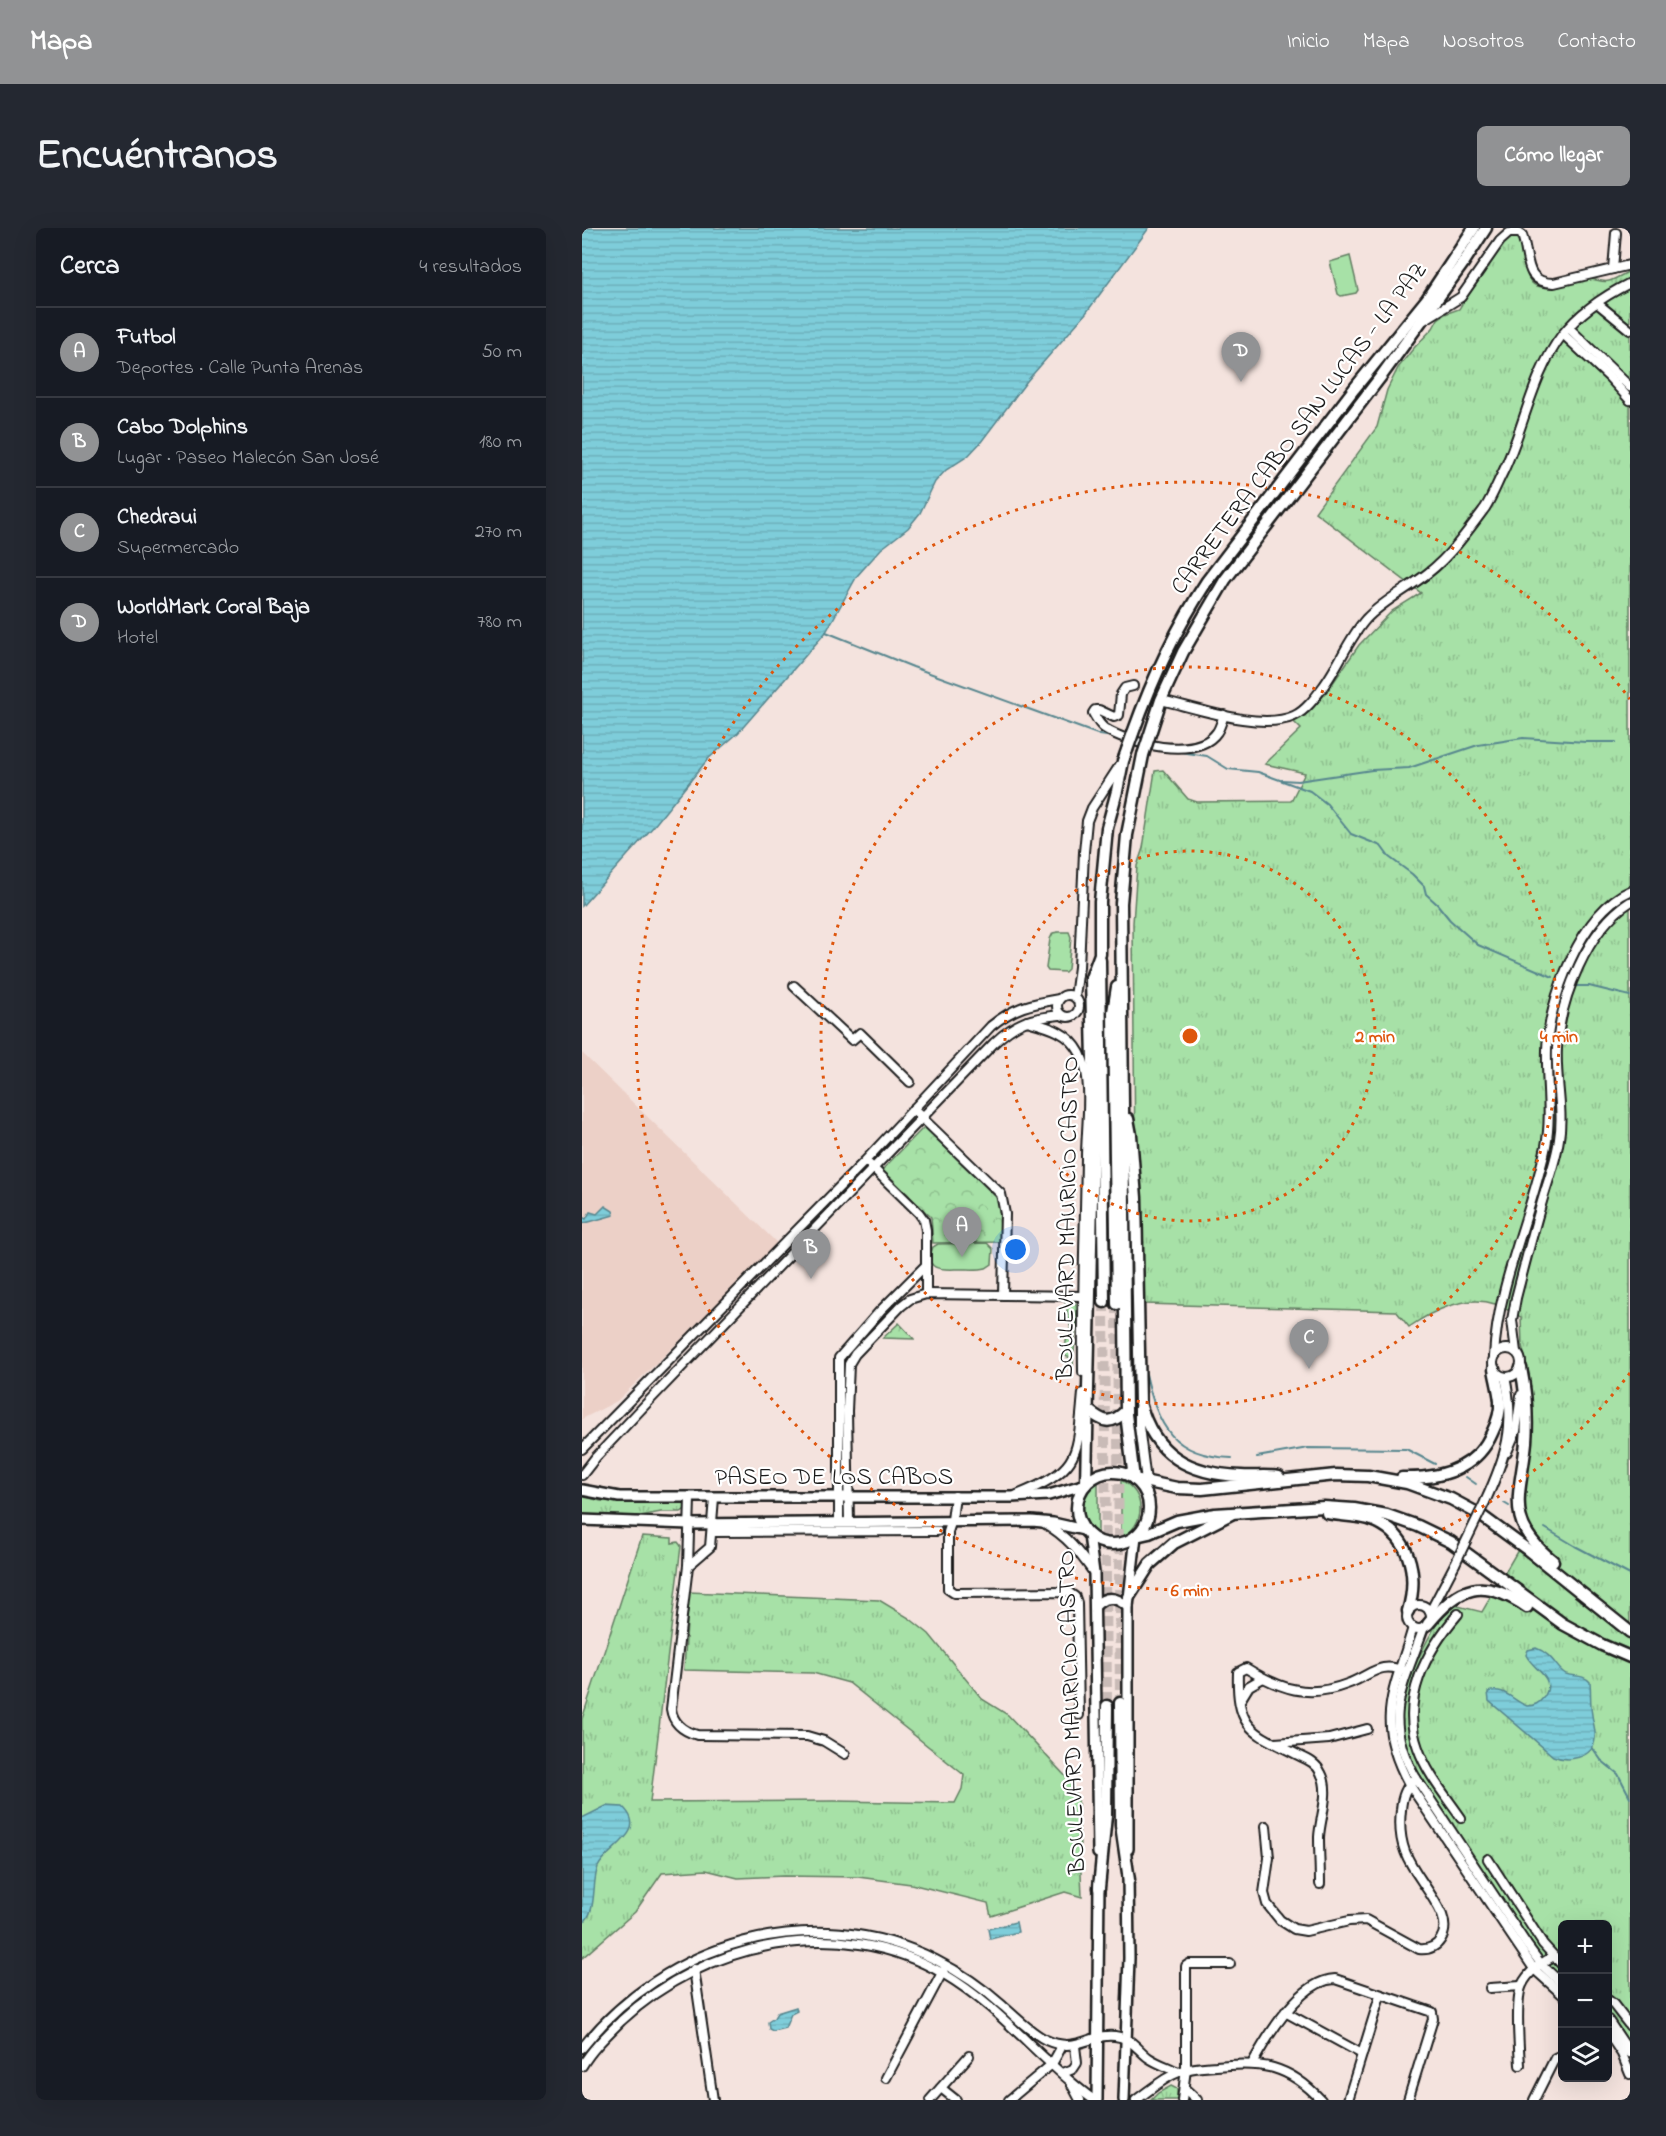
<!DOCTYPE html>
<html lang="es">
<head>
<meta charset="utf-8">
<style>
  body { margin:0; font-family:"Indie Flower",sans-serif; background:#242831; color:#f1f3f6 }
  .controls { position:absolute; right:18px; bottom:18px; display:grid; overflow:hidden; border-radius:9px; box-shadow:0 6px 24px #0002 }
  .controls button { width:54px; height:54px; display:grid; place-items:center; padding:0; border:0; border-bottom:2px solid #363941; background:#171b24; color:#f1f3f6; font:30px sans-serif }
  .you { position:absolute; left:434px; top:1022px; width:21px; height:21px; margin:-15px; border:4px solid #fff; border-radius:50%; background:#1a73e8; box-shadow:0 0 0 9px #1a73e833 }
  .badge { display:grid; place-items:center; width:39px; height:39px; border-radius:50%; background:#919294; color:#fff; font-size:20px; font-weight:700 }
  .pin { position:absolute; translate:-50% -50px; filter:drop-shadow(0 2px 3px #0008) }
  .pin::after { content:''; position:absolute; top:32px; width:21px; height:18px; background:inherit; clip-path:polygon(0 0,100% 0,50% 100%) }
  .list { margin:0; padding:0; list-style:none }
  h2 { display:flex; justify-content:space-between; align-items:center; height:78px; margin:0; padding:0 24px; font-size:26px }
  h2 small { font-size:20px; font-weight:400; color:#9ea1a6 }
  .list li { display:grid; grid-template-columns:39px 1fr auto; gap:18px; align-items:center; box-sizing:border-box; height:90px; padding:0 24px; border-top:2px solid #363941 }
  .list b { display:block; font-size:22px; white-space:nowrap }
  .list p { margin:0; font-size:20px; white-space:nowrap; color:#9ea1a6 }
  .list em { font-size:20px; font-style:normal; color:#9ea1a6 }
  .icon { flex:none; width:33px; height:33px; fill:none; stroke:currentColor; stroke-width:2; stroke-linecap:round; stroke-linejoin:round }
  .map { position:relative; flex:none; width:1048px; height:1872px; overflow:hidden; border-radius:9px }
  header { display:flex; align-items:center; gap:36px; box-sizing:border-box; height:84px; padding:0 30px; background:#919294; color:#fff }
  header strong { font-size:28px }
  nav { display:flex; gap:33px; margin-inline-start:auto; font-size:21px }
  .intro { display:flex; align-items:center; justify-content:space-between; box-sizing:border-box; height:144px; padding:0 36px }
  h1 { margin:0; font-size:42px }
  .button { padding:15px 27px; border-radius:9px; background:#919294; color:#fff; font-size:21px; font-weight:700 }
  main { display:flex; gap:36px; padding:0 36px }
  aside { flex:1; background:#171b24; border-radius:9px; box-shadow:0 6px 24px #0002 }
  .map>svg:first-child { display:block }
  .built { fill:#ecd0c7 }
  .grass { fill:url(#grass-tufts); stroke:#627e62; stroke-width:1.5 }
  .park { fill:url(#park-crowns); stroke:#627e62; stroke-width:1.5 }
  .garden { fill:#a7e1a7; stroke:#627e62; stroke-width:1.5 }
  .water { fill:url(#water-rules); stroke:#57868e; stroke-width:1.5 }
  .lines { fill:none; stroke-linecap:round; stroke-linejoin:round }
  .stream { stroke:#57868e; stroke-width:2 }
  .highway-tunnel { stroke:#c9bbb7; stroke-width:10; stroke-dasharray:10 5; stroke-linecap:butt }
  .minor-casing { stroke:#1c1c1c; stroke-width:12 }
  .major-casing { stroke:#1c1c1c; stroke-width:14 }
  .highway-casing { stroke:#1c1c1c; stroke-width:15 }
  .minor { stroke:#fff; stroke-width:8 }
  .major { stroke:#fff; stroke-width:9 }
  .highway { stroke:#fff; stroke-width:10 }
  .minor-bridge-casing { stroke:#1c1c1c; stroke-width:12; stroke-linecap:butt }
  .highway-bridge-casing { stroke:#1c1c1c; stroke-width:15; stroke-linecap:butt }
  .minor-bridge { stroke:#fff; stroke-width:8 }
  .highway-bridge { stroke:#fff; stroke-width:10 }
  .ring { fill:none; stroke:#de560d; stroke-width:3; stroke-dasharray:3 6 }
  .labels { text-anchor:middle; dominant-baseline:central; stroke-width:4.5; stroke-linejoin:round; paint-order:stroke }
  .street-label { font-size:24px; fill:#1c1c1c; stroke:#fff }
  .centre { fill:#de560d; stroke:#fff; stroke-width:3 }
  .ring-label { font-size:18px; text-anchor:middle; font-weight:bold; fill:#de560d; stroke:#fff; stroke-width:4.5; stroke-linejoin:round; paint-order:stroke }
</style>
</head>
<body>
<header>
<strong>Mapa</strong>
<nav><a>Inicio</a><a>Mapa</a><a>Nosotros</a><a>Contacto</a></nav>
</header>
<div class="intro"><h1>Encuéntranos</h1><a class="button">Cómo llegar</a></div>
<main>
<aside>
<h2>Cerca<small>4 resultados</small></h2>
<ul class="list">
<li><span class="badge">A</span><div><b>Futbol</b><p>Deportes · Calle Punta Arenas</p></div><em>50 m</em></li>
<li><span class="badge">B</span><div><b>Cabo Dolphins</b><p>Lugar · Paseo Malecón San José</p></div><em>180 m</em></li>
<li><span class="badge">C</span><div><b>Chedraui</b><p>Supermercado</p></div><em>270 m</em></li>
<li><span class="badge">D</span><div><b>WorldMark Coral Baja</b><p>Hotel</p></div><em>780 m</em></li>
</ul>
</aside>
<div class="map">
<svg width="1048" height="1872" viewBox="0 0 1048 1872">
  <defs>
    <pattern id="grass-tufts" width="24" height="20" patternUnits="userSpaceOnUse" patternTransform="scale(1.5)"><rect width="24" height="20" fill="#a7e1a7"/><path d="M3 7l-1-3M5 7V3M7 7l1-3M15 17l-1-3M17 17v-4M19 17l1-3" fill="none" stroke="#8fc08f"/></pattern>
    <pattern id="park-crowns" width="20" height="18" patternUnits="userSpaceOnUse" patternTransform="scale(1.5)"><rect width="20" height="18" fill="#a7e1a7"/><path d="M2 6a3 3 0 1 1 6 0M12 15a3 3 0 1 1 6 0" fill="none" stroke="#8fc08f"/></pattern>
    <pattern id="water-rules" width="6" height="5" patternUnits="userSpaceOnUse" patternTransform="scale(1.5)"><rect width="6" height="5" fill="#7ecdda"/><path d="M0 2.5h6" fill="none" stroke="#6cafba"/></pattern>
  </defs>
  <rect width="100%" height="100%" fill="#f4e3de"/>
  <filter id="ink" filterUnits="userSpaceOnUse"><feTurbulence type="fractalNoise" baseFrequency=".0167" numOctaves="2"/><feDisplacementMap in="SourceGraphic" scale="12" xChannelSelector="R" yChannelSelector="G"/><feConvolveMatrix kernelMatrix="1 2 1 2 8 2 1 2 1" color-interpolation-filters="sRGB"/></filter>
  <g filter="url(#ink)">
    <!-- built -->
    <polygon class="built" points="0,825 197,1017 35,1173 0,1191"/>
    <!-- grass -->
    <g class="grass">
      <path d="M931 8C947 16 938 43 950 55 959 65 992 53 1004 51 1012 50 1020 55 1027 53 1034 51 1041 46 1048 43V1817L1037 1799 1026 1787V1696H981L980 1751 959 1729 841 1555C837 1548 832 1542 829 1535 822 1521 816 1485 820 1470 824 1457 830 1444 836 1431 846 1411 854 1392 872 1377L900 1384 947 1303 941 1266 947 1146 940 1118 939 1089C930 1085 922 1079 913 1076 884 1066 850 1083 827 1099L814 1083 562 1076 556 998 553 933 551 695 555 638 561 620 573 543 581 542 606 571 615 574 709 573 723 545 683 536 719 501 712 494 728 483 744 465 777 417 810 383 839 365 733 284 795 199 805 162 816 140 831 121 851 100 856 91 863 86 877 81 913 21 927 9Z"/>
      <polygon points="0,1268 19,1273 101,1273 105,1280 99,1284 79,1284 58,1288 0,1288"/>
      <polygon points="60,1308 90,1310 90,1315 96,1314 99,1318 68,1574 252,1573 373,1575 380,1561 382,1547 267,1455 231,1445 102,1442 107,1364 297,1372 327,1390 347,1406 400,1471 426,1487 487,1552 496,1571 500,1669 483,1664 409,1688 406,1675 329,1656 276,1649 202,1648 156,1650 124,1642 80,1645 53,1684 0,1730 0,1491"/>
      <polygon points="589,1858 595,1861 595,1872 569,1872 576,1865"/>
    </g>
    <!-- park -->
    <g class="park">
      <polygon points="342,899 418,973 419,1014 351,1015 349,989 300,942"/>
      <path d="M483 1075H494C496 1096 492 1117 491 1138H489V1130L483 1128 484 1113 489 1101Z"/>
      <polygon points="317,1095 332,1111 301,1110"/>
    </g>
    <!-- garden -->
    <g class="garden">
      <polygon points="768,28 776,62 774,65 759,68 756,66 748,34"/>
      <polygon points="476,704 487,704 489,709 486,741 483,744 466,743 464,740 468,711 471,705"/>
      <path d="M405 1015 411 1021 410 1036 404 1040C396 1042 387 1041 379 1041 362 1041 341 1045 351 1019L356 1016Z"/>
      <path d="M539 1252C565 1265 564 1297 539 1310Z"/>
      <path d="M516 1253V1309C492 1297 492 1266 516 1253Z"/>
    </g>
    <!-- water -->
    <g class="water">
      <polygon points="0,0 567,0 504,85 445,153 399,214 386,228 364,242 353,254 338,285 326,300 299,321 275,348 244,404 156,505 126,531 71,599 0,678"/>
      <polygon points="23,978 31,983 32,987 0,996 0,989 4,991 8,984 15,986"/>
      <path d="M954 1420C971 1426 975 1442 984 1446 993 1449 1001 1446 1008 1454 1009 1465 1008 1476 1010 1487 1011 1495 1014 1503 1013 1511 1011 1531 985 1534 971 1528L907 1473 906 1464C922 1458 931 1473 945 1478 953 1478 957 1475 962 1469 975 1449 951 1442 944 1427L946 1422Z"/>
      <path d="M24 1578 41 1579C68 1605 25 1619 16 1639 9 1656 16 1684 0 1696V1590Z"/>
      <polygon points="434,1694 436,1704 408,1711 406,1701"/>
      <polygon points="214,1779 215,1783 209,1786 203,1800 191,1803 187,1801 186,1794 192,1790 195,1785"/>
    </g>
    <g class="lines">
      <!-- stream -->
      <g class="stream">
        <polyline points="244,404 331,439 518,507 531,509"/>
        <polyline points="592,523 625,528 646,541 676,544 728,563 745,576 769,606 799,618 807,629 830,646 842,658 844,666 855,676 868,692 896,717 971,749"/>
        <polyline points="700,552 716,553 790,542 827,540 896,517 941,510 1004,514 1034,514"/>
        <polyline points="993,758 1007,758 1048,768"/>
        <path d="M564 1146C576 1199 591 1228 650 1230"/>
        <polyline points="675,1229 726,1220 824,1221 853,1236"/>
        <polyline points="884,1249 894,1256"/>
        <polyline points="922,1275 927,1278"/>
        <polyline points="963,1300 993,1318 1048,1347"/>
        <polyline points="1010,1519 1019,1532 1036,1546 1048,1569"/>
      </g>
      <!-- highway-tunnel -->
      <g class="highway-tunnel">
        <polyline points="522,1074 525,1478"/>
        <polyline points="535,1076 538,1475"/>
      </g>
      <!-- minor casing -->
      <g class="minor-casing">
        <g id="minor">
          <polyline points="1031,41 1034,5"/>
          <polyline points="1015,75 1048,102"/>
          <path d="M842 92 879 69 918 13 927 5H937L940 7C948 29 941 55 972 55L1048 37"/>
          <polyline points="987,100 1048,159"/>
          <polyline points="981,106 1027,149 1048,172"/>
          <path d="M551 458 543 460 539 466 537 487 532 489 517 482H513L511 485C514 490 517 496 522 500 546 516 615 533 635 504 638 500 640 492 642 487"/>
          <path d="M579 472C614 480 679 503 712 488 725 482 735 467 743 456 758 435 767 410 784 391 802 372 826 361 846 345 868 328 886 303 903 280 910 269 915 256 921 244 942 200 950 147 980 107 997 85 1024 67 1048 55"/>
          <polyline points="212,758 270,812 278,805 328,854"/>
          <circle cx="486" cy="778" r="11"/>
          <polyline points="493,769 497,739 502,624 505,593 510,580 538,537"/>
          <path d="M445 793C467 799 487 804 498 825 512 852 504 899 504 929 503 1001 500 1072 501 1144"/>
          <polyline points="331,881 419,966 423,986 421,1066"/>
          <polyline points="288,937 337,985 342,992 344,1002 344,1066"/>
          <circle cx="925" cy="1135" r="14"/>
          <path d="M934 1124 930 1092 934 1070C942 1039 950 1008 959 977 965 955 974 934 977 911 982 881 973 850 975 820 978 771 1005 701 1048 674"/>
          <path d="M912 1129C915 1057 949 989 964 918 970 887 964 854 965 822 966 773 999 684 1048 663"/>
          <polyline points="557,1180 557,1198 564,1253"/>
          <path d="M0 1221 283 933 409 798C432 779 448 776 477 771"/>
          <polyline points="925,1224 934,1203 939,1167"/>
          <path d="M0 1247 14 1229 64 1176 412 815C434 794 448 790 478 787"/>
          <path d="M435 1267C499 1241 495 1229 501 1165"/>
          <polyline points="373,1268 370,1292 366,1304 366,1361 372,1365 486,1364 493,1369 495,1375 497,1487"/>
          <path d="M108 1270 106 1338 89 1481C91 1495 101 1503 115 1507L225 1508 242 1513 263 1526"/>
          <path d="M903 1274C924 1228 934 1199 923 1149"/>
          <polyline points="257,1294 257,1130 298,1083 344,1037"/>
          <polyline points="267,1295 265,1183 267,1136 273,1126 319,1078 328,1071 344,1066 502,1068"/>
          <path d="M462 1295C486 1309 496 1323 512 1345"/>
          <polyline points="130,1304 355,1303"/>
          <polyline points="106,1338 128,1319 132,1270"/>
          <circle cx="837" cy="1389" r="12"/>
          <polyline points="848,1384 873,1336"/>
          <path d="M876 1386C844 1423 818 1472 836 1520 845 1546 864 1568 879 1590"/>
          <path d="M831 1399C813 1463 791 1490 827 1556L952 1741 981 1767"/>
          <path d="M842 1399C822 1457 798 1490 834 1550L945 1717 959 1736 981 1757"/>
          <polyline points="659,1471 667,1458 681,1450"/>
          <polyline points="693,1515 747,1511 785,1501"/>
          <path d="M684 1598 687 1630 682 1665 685 1676 698 1692 712 1701 724 1703 767 1693 784 1692 837 1721C857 1723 867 1705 860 1687 842 1647 813 1634 819 1582 820 1569 823 1559 834 1550"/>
          <polyline points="906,1631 961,1716 981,1738"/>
          <path d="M738 1656C738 1640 737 1625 737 1609 738 1590 749 1563 739 1545 735 1536 727 1532 718 1528 672 1504 654 1504 656 1444L664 1440C698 1461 726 1471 765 1456 790 1447 797 1432 825 1444"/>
          <polyline points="112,1741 131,1872"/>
          <polyline points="908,1760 939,1758"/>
          <polyline points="1026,1772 1031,1776 1048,1798"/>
          <polyline points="703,1784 780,1826"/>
          <polyline points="1026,1792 1048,1825"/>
          <polyline points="1026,1805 1040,1826 1048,1846"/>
          <path d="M0 1820C83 1715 231 1670 354 1732 378 1744 401 1760 421 1778 434 1789 448 1804 464 1812 497 1827 510 1802 538 1809 550 1811 558 1824 567 1830 576 1836 586 1839 596 1844"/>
          <path d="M670 1836C685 1809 718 1752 753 1751L850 1784 851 1791 826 1872"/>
          <path d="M938 1837C937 1819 933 1771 940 1757 946 1744 958 1736 970 1729"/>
          <path d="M0 1838C10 1821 25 1807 39 1793 124 1713 258 1685 362 1746 420 1780 459 1834 512 1872"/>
          <polyline points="481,1845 491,1841 495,1835 493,1818"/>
          <polyline points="304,1850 361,1743"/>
          <polyline points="490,1857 498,1872"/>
          <polyline points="359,1860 374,1872"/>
          <polyline points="602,1860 615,1872"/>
          <polyline points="348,1872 387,1828"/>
          <polyline points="427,1872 470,1836 480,1818"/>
          <path d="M554 1872C568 1862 581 1850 597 1844 608 1839 622 1839 634 1838 679 1833 707 1837 739 1872"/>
          <polyline points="600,1872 604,1841 604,1738 607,1736 648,1736"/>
          <polyline points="766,1872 798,1768"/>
          <polyline points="952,1872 973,1830 981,1826"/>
        </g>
      </g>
      <!-- major casing -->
      <g class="major-casing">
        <g id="major">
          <polyline points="0,1262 37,1269 430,1269 467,1267 504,1256"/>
          <polyline points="0,1292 107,1296 450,1293 471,1295 502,1302"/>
          <polyline points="507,1307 512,1345 516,1625"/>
          <path d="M513 1378C524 1367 535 1369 546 1379"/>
          <polyline points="546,1621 546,1379 554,1308"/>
          <polyline points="515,1872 517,1654"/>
          <polyline points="542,1872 547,1730 546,1647"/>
        </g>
      </g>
      <!-- highway casing -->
      <g class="highway-casing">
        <g id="highway">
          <path d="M551 505C570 452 594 400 625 353L772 161 845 71 892 0"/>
          <polyline points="567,509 579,472 601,424 643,352 800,147 882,34 904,0"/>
          <polyline points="518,732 522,1074"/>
          <polyline points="535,759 531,784 535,1076"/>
          <path d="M546 891 549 907 554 970 558 1175C572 1227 607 1246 659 1248 672 1249 684 1247 697 1249"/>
          <path d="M939 1140C944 1165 946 1189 944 1214 939 1267 921 1293 971 1333"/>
          <path d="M506 1182C521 1194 528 1198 544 1183"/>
          <circle cx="531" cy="1280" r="36"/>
          <path d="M820 1250C857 1251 894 1242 910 1205 915 1195 919 1184 918 1173 917 1163 914 1152 912 1141"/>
          <polyline points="552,1251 544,1186 539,675 545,607 561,527"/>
          <polyline points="552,1251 595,1260 620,1261 754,1247 786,1248 825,1255 869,1271 897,1286 946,1322 1048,1404"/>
          <polyline points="504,1256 512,874 509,750 518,726 518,674 525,600 535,563 541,533 545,522"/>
          <path d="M745 1285C758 1288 773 1287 787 1291 828 1304 837 1346 826 1383"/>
          <polyline points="554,1308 567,1305 595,1293 633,1286 742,1279 772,1281 805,1287 836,1298 869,1314 981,1396 1020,1417 1048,1429"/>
          <polyline points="547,1369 568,1336 592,1315 649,1286"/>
          <path d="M846 1396C879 1357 900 1349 945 1379"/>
          <polyline points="538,1475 539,1597 547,1652"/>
          <polyline points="517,1660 524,1587 525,1478"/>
        </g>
      </g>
      <!-- minor -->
      <use href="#minor" class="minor"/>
      <!-- major -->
      <use href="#major" class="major"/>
      <!-- highway -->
      <use href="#highway" class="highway"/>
      <!-- minor-bridge casing -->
      <g class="minor-bridge-casing">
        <polyline id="minor-bridge" points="873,1336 903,1274"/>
      </g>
      <!-- highway-bridge casing -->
      <g class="highway-bridge-casing">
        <g id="highway-bridge">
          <polyline points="545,522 551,505"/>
          <polyline points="561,527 567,509"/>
        </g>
      </g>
      <!-- minor-bridge -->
      <use href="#minor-bridge" class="minor-bridge"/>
      <!-- highway-bridge -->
      <use href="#highway-bridge" class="highway-bridge"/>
    </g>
  </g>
  <!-- distance rings -->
  <g class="ring">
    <circle cx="608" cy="808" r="185"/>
    <circle cx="608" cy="808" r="369"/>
    <path d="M1048 1145A554 554 0 1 1 1048 471"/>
  </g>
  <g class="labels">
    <!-- street labels -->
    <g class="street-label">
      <text transform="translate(718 201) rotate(-53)">CARRETERA CABO SAN LUCAS - LA PAZ</text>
      <text transform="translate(487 990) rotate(-89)">BOULEVARD MAURICIO CASTRO</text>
      <text x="252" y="1250">PASEO DE LOS CABOS</text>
      <text transform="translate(491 1484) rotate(-92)">BOULEVARD MAURICIO CASTRO</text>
    </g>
  </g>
  <circle cx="608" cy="808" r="9" class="centre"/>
  <g class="ring-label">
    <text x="793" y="814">2 min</text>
    <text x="977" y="814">4 min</text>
    <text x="608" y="1368">6 min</text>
  </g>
</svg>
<div class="controls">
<button>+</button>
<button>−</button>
<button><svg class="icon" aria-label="layers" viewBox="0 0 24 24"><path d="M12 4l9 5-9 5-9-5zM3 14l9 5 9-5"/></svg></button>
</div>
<div class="you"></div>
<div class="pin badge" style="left:380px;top:1029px">A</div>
<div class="pin badge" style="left:229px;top:1051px">B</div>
<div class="pin badge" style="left:727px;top:1141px">C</div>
<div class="pin badge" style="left:659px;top:154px">D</div>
</div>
</main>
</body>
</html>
